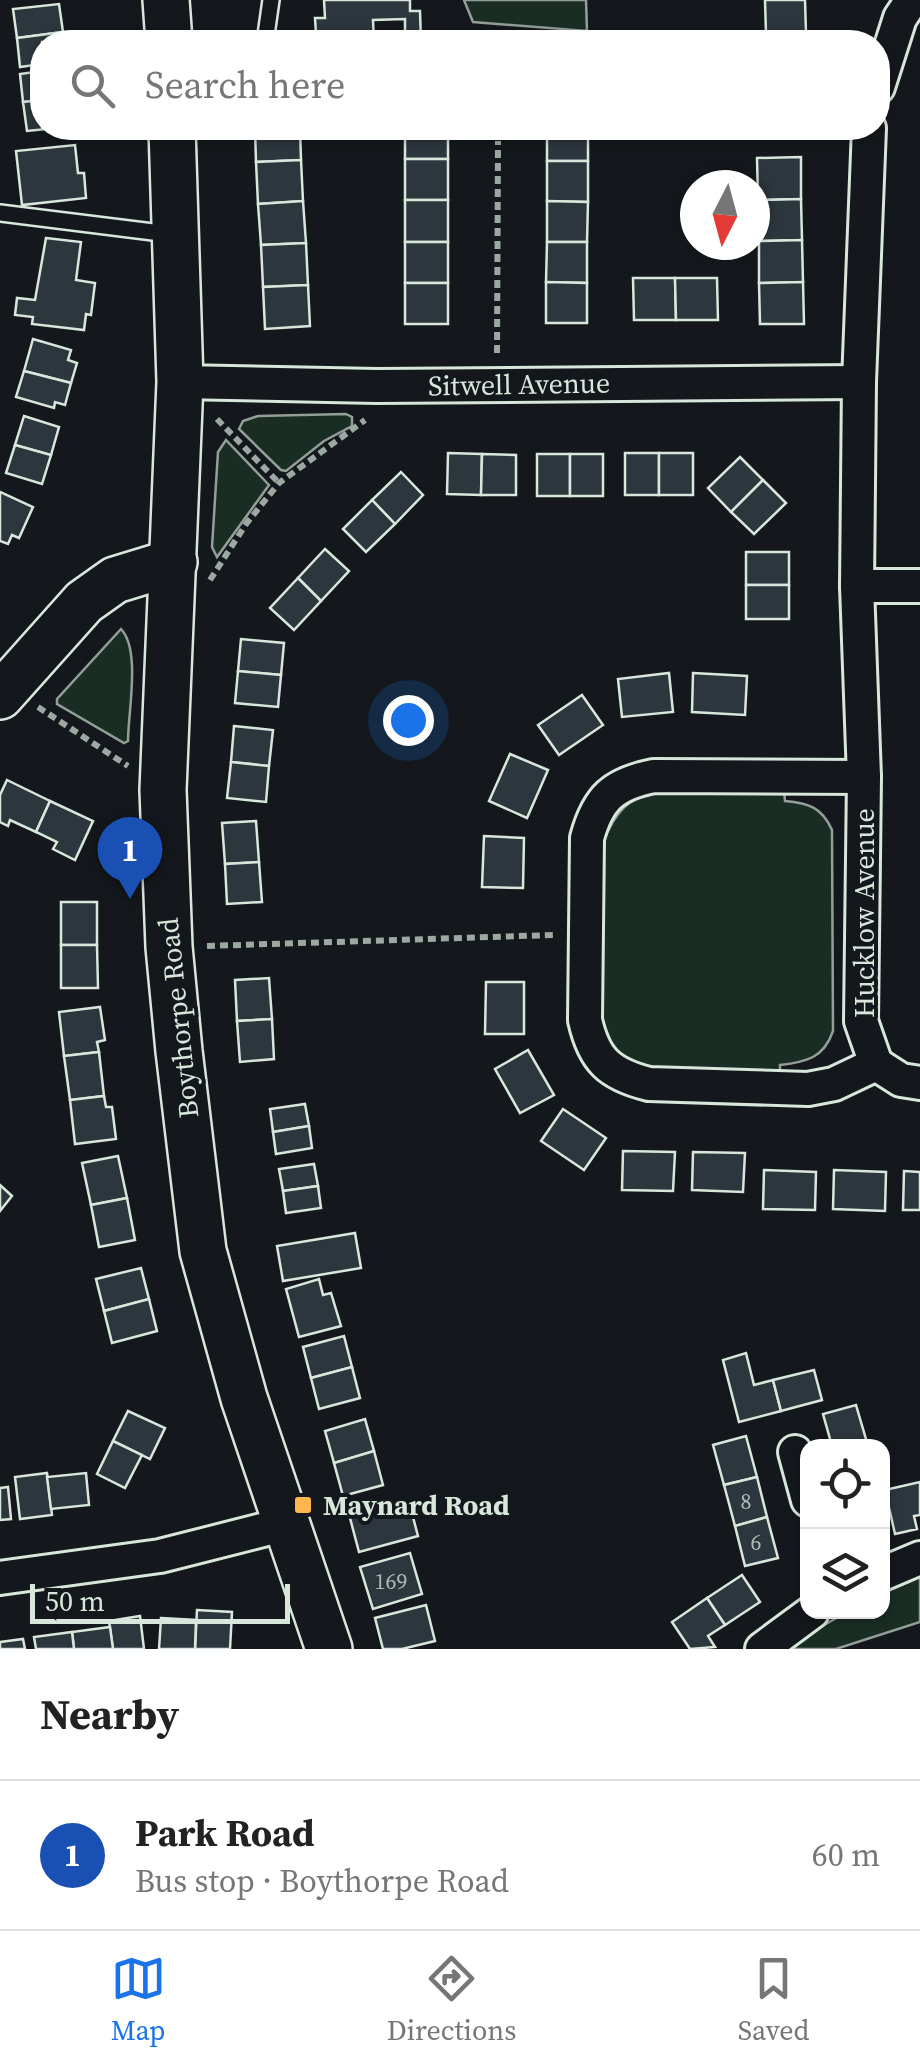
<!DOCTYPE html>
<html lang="en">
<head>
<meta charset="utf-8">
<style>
  body { margin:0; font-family:"Source Serif 4",serif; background:#f6f6f6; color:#222 }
  .controls { position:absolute; right:30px; bottom:30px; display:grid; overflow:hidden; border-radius:20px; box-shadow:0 2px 8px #0004 }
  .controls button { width:90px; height:90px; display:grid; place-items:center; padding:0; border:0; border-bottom:2px solid #e0e0e0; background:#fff; color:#222; font:50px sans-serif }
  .compass { position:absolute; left:680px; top:170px; width:90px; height:90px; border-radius:50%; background:#fff; box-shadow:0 2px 8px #0004; rotate:186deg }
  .scale { position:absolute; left:30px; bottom:25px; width:260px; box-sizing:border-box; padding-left:10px; border:5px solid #d8e6dc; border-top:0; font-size:28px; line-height:35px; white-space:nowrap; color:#d8e6dc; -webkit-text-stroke:8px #14181c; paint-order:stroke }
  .you { position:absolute; left:408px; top:720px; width:35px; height:35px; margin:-25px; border:8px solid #fff; border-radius:50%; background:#1a73e8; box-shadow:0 0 0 15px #1a73e833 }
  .badge { display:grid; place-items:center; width:65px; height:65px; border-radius:50%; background:#1a73e8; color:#fff; font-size:32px; font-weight:700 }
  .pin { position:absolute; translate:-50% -82px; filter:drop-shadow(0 2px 5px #0008) }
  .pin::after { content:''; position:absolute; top:52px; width:35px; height:30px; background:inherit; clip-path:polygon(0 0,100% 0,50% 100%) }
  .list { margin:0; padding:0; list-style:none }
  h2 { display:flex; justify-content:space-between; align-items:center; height:130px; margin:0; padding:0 40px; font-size:42px }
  h2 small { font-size:32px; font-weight:400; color:#767676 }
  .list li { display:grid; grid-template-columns:65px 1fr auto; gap:30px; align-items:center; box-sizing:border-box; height:150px; padding:0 40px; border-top:2px solid #e0e0e0 }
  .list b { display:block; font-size:38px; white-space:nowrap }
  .list p { margin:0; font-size:32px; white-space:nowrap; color:#767676 }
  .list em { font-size:32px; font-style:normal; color:#767676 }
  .icon { flex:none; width:55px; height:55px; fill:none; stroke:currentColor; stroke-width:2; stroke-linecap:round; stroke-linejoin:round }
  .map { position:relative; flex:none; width:920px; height:1649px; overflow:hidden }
  .search { position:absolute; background:#fff; box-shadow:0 2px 8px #0004; left:30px; right:30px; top:30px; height:110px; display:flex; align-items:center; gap:25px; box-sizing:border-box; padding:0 35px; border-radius:40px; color:#767676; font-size:38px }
  .sheet { height:280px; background:#fff }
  nav { display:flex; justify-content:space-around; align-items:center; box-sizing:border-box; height:140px; border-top:2px solid #e0e0e0; background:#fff; font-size:28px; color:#767676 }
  nav a { display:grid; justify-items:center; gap:5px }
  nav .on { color:#1a73e8 }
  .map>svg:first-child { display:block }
  .green { fill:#1a2d24; stroke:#939e99; stroke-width:2.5 }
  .building { fill:#2c363c; stroke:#d8e6dc; stroke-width:2.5 }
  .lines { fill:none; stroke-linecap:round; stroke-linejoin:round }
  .lane-casing { stroke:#d8e6dc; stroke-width:20 }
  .street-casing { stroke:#d8e6dc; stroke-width:38 }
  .secondary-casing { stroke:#d8e6dc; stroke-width:50 }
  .path { stroke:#9da8a2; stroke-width:6; stroke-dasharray:8 5; stroke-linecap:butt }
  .lane { stroke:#14181c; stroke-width:15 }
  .street { stroke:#14181c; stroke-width:32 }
  .secondary { stroke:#14181c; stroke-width:45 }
  .poi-dot { fill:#ffb74d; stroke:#14181c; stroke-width:4 }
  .labels { text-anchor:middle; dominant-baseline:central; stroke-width:8; stroke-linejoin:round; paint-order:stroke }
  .number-label { font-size:22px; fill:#adbab4 }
  .street-label { font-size:28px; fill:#d8e6dc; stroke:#14181c }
  .poi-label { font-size:28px; font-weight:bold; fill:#d8e6dc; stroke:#14181c; text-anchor:start }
</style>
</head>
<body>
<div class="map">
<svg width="920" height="1649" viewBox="0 0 920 1649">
  <rect width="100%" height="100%" fill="#14181c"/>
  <!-- green -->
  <g class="green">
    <polygon points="464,0 586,0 587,31 473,22"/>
    <polygon points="346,414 352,417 352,426 324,441 286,471 281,470 239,429 243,421 258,416"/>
    <polygon points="226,440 269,485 217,557 212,547 218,452"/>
    <path d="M121 629C141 650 128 712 128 741L124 743 57 704V699Z"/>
    <path d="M660 789 784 790 785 801C808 803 822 807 832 830L833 1031C824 1058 806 1062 780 1065V1074L650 1070C621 1061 608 1047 601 1017L602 844C615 812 626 799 660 789Z"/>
    <polygon points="920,1577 920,1622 836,1649 782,1649 847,1612 882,1612 883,1593"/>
  </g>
  <!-- building -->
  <g class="building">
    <polygon points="324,0 410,0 410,11 420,11 421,42 405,42 405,19 373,20 374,42 325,42 325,34 316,34 315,18 325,18"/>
    <polygon points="765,0 805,0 806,33 766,34"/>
    <polygon points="59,4 63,32 17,38 13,9"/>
    <polygon points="63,32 64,42 42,42 42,64 20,67 17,38"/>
    <polygon points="42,71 42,100 23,102 20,74"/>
    <polygon points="42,100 42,128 57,128 27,131 23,102"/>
    <polygon points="255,128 300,128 301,160 256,162"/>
    <rect x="405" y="128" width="43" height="31"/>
    <rect x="547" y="128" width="41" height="33"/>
    <polygon points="75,145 78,173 84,173 86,198 22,205 16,151"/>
    <polygon points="801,157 801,199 758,200 757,158"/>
    <rect x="405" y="159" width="43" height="41"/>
    <polygon points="301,160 303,201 258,204 256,162"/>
    <polygon points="547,161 588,161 588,202 547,201"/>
    <polygon points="801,199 802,240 759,241 758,200"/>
    <rect x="405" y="200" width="43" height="42"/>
    <polygon points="303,201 306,243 261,245 258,204"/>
    <polygon points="547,201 588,202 587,242 547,242"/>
    <polygon points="46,238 81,242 76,280 95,283 91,315 86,314 84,330 32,324 33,317 15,315 17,298 35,300"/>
    <polygon points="802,240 803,282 759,283 759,241"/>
    <rect x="405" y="242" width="43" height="41"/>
    <polygon points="547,242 587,242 587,283 546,282"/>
    <polygon points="306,243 308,285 263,287 261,245"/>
    <polygon points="633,278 675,278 676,320 634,320"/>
    <polygon points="675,278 717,278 718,320 676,320"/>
    <polygon points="546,282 587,283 587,323 546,323"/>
    <polygon points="803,282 804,324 760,324 759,283"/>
    <rect x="405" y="283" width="43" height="41"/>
    <polygon points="308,285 310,326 265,329 263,287"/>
    <polygon points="33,339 71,350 68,360 77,363 71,383 24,371"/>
    <polygon points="24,371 71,383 65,405 55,402 54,408 16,397"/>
    <polygon points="24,416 59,427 51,455 15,445"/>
    <polygon points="15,445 51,455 42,484 6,473"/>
    <polygon points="448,453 482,454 481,495 447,494"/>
    <rect x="625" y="453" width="34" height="42"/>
    <rect x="659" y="453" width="34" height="42"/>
    <polygon points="482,454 516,455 516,495 481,495"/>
    <rect x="537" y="454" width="33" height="42"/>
    <rect x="570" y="454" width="33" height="42"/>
    <polygon points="740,457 763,480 731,512 708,488"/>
    <polygon points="401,472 423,495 395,524 372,500"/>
    <polygon points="763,480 786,503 754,534 731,512"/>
    <polygon points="0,492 33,507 19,538 12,535 8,544 0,541"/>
    <polygon points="372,500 395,524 366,552 343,529"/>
    <polygon points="325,549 349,571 321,601 298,578"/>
    <rect x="746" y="552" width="43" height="33"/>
    <polygon points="298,578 321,601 294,630 270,608"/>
    <rect x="746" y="585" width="43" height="34"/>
    <polygon points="241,639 284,643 281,675 238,671"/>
    <polygon points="238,671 281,675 278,707 235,703"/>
    <polygon points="669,673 673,712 622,717 618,679"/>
    <polygon points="693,673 747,676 745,715 692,712"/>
    <polygon points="582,695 603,725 559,755 538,725"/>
    <polygon points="234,726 273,730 269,766 231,762"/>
    <polygon points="510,754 548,770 527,818 489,801"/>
    <polygon points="231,762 269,766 266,802 227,798"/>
    <polygon points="7,780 50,801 36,832 10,820 8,826 0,822 0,795"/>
    <polygon points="50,801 93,821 75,860 53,849 57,842 36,832"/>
    <polygon points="256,821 259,862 225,864 222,823"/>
    <polygon points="484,836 524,838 523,888 482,887"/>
    <polygon points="259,862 262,902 227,904 225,864"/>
    <rect x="61" y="902" width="36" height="43"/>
    <polygon points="61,945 97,945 98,988 61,988"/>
    <polygon points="269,978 272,1019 237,1021 235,980"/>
    <polygon points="486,982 524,982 524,1034 485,1034"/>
    <polygon points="100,1007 105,1040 97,1042 99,1052 64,1056 59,1012"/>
    <polygon points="272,1019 274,1059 240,1062 237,1021"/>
    <polygon points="528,1050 554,1095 520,1113 495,1069"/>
    <polygon points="99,1052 104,1096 70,1100 64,1056"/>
    <polygon points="104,1096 106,1107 112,1107 116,1139 75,1144 70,1100"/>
    <polygon points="305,1104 309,1126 273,1132 270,1109"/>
    <polygon points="563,1109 606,1138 584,1170 541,1141"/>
    <polygon points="309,1126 312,1148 276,1154 273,1132"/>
    <polygon points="623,1151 675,1152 673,1191 622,1190"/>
    <polygon points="693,1152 745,1153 743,1192 692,1190"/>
    <polygon points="118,1156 127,1198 91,1205 82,1163"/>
    <polygon points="314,1164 318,1186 283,1191 279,1169"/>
    <polygon points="764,1170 816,1172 815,1210 763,1209"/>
    <polygon points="834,1170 886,1172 885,1211 833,1209"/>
    <polygon points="904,1171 920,1172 920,1210 903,1210"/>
    <polygon points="0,1185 12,1196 0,1211"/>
    <polygon points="318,1186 321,1208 286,1213 283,1191"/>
    <polygon points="127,1198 135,1240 99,1247 91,1205"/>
    <polygon points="355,1233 361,1268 283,1281 277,1246"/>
    <polygon points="141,1268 149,1299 104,1311 96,1279"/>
    <polygon points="319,1279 323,1295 331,1293 341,1326 299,1337 286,1289"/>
    <polygon points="149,1299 157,1331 112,1343 104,1311"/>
    <polygon points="344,1336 352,1367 311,1378 303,1347"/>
    <polygon points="746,1353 754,1385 773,1380 781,1411 739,1422 723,1360"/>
    <polygon points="352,1367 360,1398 319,1409 311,1378"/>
    <polygon points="814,1370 822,1400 781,1411 773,1380"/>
    <polygon points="856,1405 868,1446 832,1446 823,1414"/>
    <polygon points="128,1411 165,1428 150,1459 113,1441"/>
    <polygon points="365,1419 374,1451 334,1463 325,1431"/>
    <polygon points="746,1436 757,1477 724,1485 713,1445"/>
    <polygon points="113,1441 142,1455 125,1488 97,1474"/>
    <polygon points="374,1451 383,1485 343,1496 334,1463"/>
    <polygon points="47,1473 52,1515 20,1519 15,1477"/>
    <polygon points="86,1473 89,1505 51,1509 47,1477"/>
    <polygon points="757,1477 767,1517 735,1526 724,1485"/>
    <polygon points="920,1482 920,1515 914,1516 917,1529 895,1534 885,1490"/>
    <polygon points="8,1487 11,1519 0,1520 0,1488"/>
    <polygon points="409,1502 418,1536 359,1552 350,1518"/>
    <polygon points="767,1517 778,1558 745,1566 735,1526"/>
    <polygon points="410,1553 422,1594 373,1609 360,1567"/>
    <polygon points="742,1575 760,1602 725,1625 707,1598"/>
    <polygon points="707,1598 725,1625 708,1636 715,1647 690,1649 672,1622"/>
    <polygon points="426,1605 435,1641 402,1649 383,1649 375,1618"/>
    <polygon points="197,1610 232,1612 230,1649 195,1649"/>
    <polygon points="140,1616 144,1649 113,1649 109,1621"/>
    <polygon points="161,1618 196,1620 195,1649 159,1649"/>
    <polygon points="110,1627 113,1649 74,1649 72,1632"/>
    <polygon points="72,1632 74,1649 36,1649 34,1637"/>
    <polygon points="23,1639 25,1649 0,1649 0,1642"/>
  </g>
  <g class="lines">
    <!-- lane casing -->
    <g class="lane-casing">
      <g id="lane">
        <polyline points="265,42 271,0"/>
        <polyline points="0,213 169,234"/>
      </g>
    </g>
    <!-- street casing -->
    <g class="street-casing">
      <g id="street">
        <polyline points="878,87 900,18 912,0"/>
        <polyline points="869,128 859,382 857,586 864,777 861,1021 876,1064"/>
        <polyline points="180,382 377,386 859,382"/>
        <polyline points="857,586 920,586"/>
        <path d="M864 777 654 776C613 784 598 798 587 838L585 1020C594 1060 609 1074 649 1084L808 1089 834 1084 876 1064"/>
        <polyline points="876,1064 901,1080 920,1083"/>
        <polyline points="795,1452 808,1500"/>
        <polyline points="882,1574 920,1558"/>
        <polyline points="0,1578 160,1556 286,1524"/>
        <polyline points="762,1649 812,1612"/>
      </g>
    </g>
    <!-- secondary casing -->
    <g class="secondary-casing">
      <g id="secondary">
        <polyline points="166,0 169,42"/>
        <polyline points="172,128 180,382 163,790 169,947 179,1051 203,1251 244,1398 329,1649"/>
        <polyline points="0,696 84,602 115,580 174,562"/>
      </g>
    </g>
    <!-- path -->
    <g class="path">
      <polyline points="497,353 498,141"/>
      <polyline points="217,419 279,483"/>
      <polyline points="210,580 246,524 279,483 365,420"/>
      <polyline points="38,707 128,766"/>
      <polyline points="207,946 554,935"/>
    </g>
    <!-- lane -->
    <use href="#lane" class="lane"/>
    <!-- street -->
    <use href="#street" class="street"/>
    <!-- secondary -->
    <use href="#secondary" class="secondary"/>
  </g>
  <!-- markers -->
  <rect class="poi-dot" x="293" y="1495" width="20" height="20" rx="5"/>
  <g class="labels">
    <!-- number labels -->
    <g class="number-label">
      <text x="746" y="1501">8</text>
      <text x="756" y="1542">6</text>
      <text x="391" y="1581">169</text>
    </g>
    <!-- street labels -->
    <g class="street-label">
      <text transform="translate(519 384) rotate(-1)">Sitwell Avenue</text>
      <text transform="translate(864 913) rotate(-90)">Hucklow Avenue</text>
      <text transform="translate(178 1018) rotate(-96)">Boythorpe Road</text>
    </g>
    <!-- poi labels -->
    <g class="poi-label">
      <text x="323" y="1505">Maynard Road</text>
    </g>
  </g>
</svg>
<div class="controls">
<button><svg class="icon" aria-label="locate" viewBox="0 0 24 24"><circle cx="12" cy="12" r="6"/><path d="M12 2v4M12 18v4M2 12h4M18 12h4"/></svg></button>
<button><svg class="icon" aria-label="layers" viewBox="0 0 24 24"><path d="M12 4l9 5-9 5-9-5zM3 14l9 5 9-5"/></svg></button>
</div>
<svg class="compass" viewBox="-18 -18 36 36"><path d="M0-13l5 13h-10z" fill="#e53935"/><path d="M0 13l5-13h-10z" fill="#767676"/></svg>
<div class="scale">50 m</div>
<div class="you"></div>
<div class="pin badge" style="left:130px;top:899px;background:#1a4fb4">1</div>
<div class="search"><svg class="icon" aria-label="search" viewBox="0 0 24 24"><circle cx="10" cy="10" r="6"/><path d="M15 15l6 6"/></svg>Search here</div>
</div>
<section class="sheet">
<h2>Nearby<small></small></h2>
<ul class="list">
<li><span class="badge" style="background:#1a4fb4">1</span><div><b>Park Road</b><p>Bus stop · Boythorpe Road</p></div><em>60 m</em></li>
</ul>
</section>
<nav>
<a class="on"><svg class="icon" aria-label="map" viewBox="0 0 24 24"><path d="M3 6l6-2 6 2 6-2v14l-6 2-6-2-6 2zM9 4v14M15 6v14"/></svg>Map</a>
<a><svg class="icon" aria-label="directions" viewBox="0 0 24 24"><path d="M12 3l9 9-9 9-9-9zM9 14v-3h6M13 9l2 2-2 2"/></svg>Directions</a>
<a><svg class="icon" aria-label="saved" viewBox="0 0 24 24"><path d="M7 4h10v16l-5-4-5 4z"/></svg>Saved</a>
</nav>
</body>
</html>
